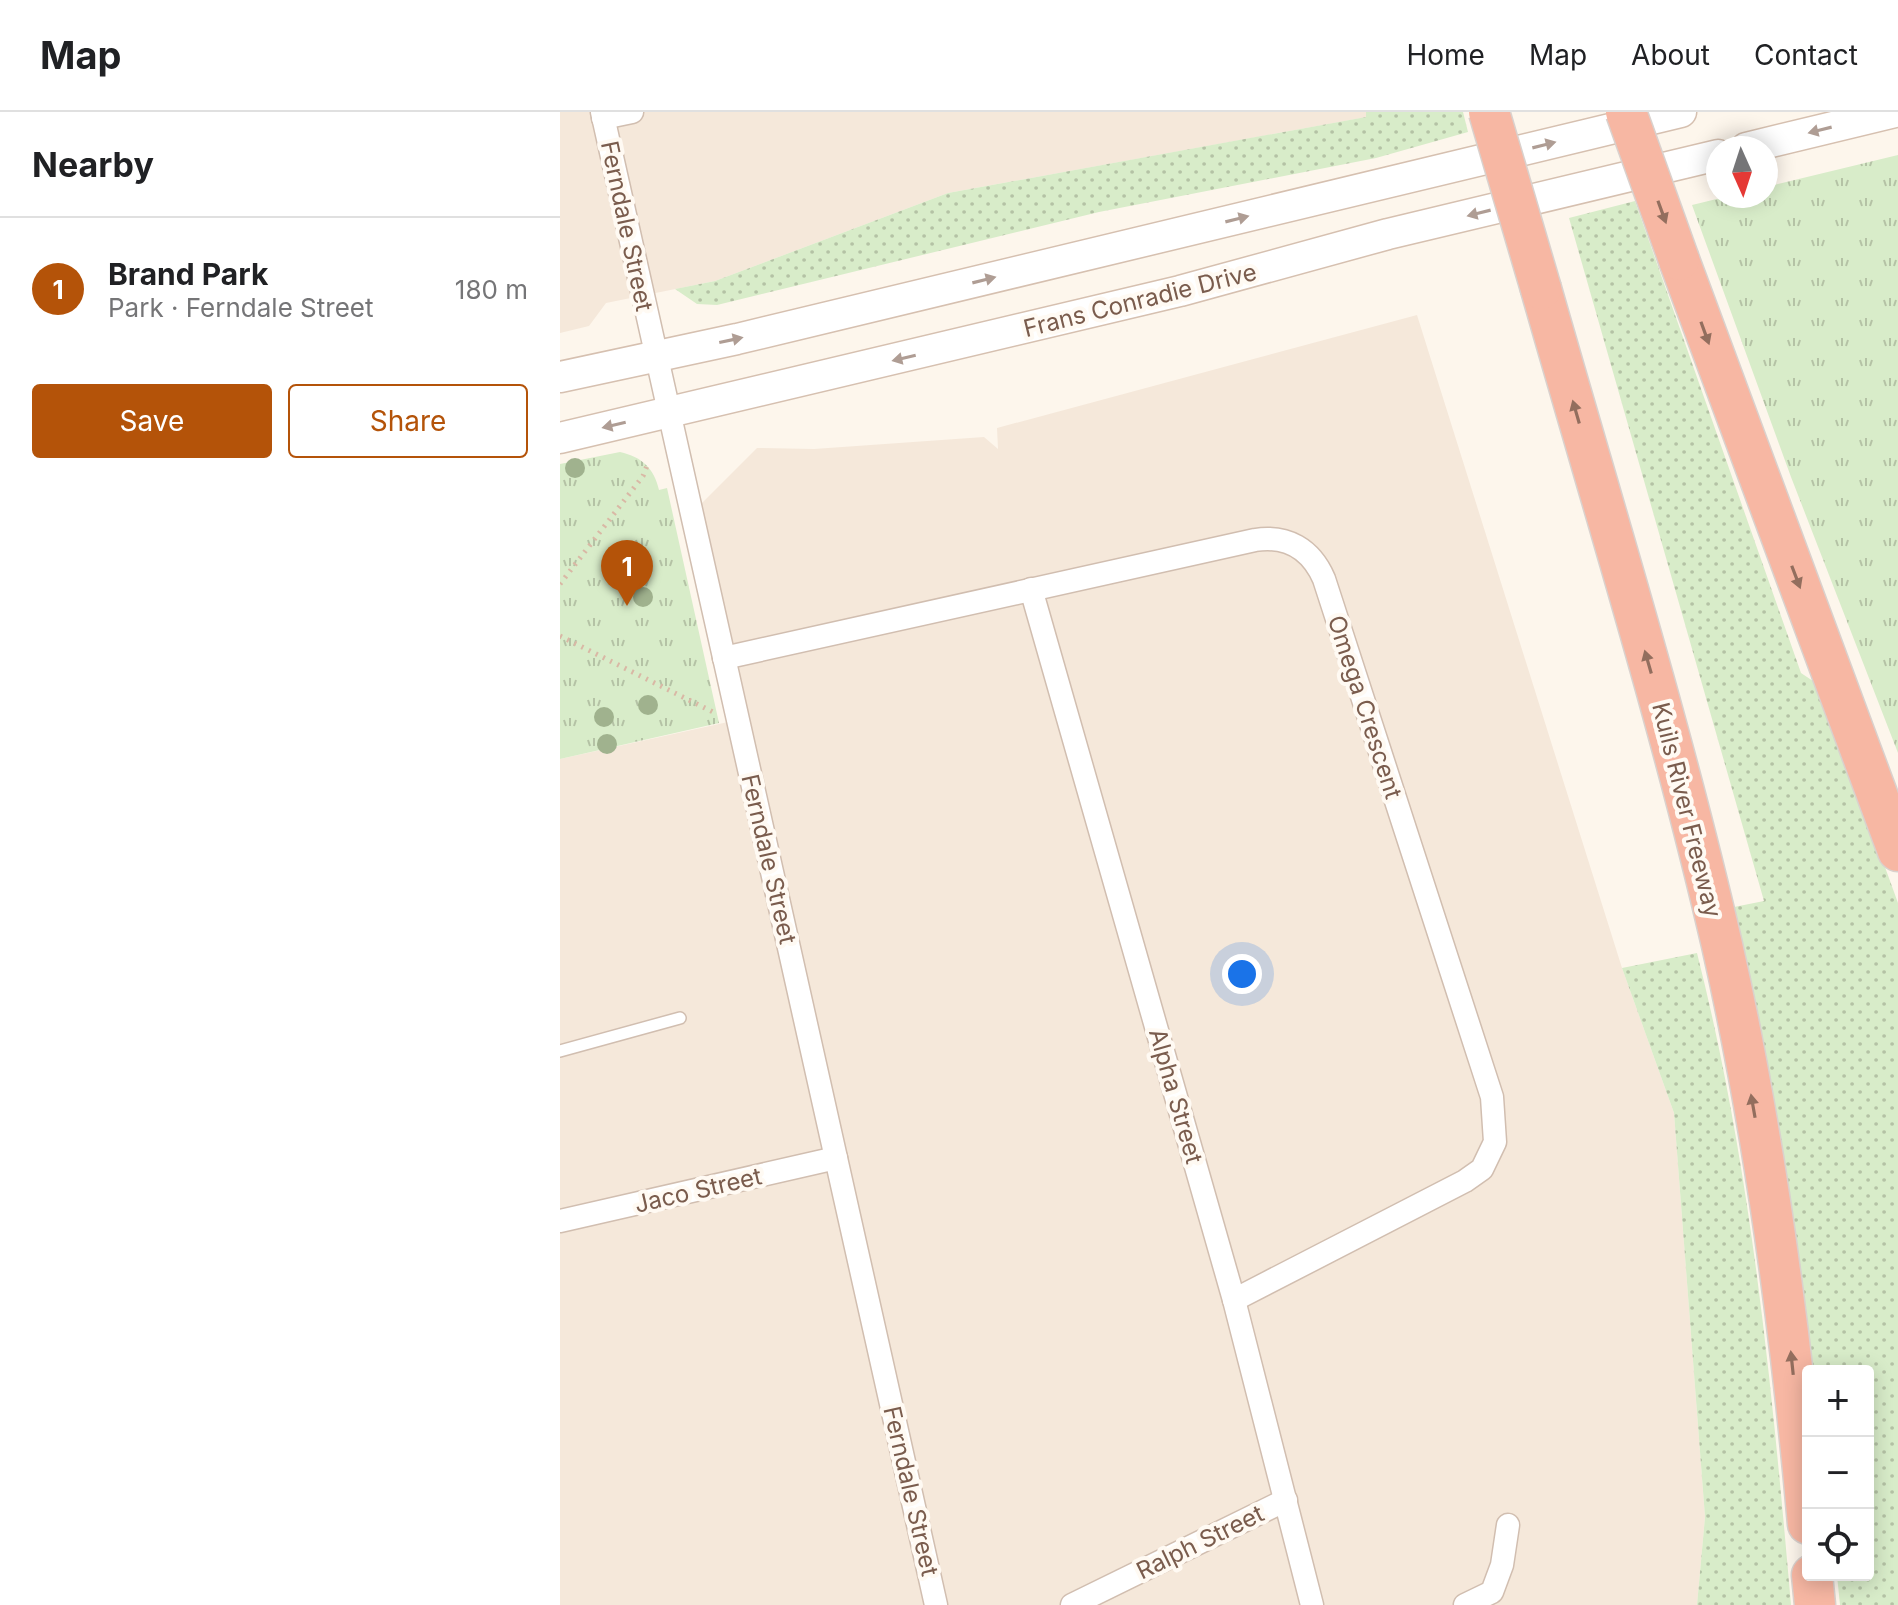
<!DOCTYPE html>
<html lang="en">
<head>
<meta charset="utf-8">
<style>
  body { margin:0; font-family:Inter,sans-serif; background:#f2f2f2; color:#202124 }
  .controls { position:absolute; right:24px; bottom:24px; display:grid; overflow:hidden; border-radius:8px; box-shadow:0 4px 20px #0003 }
  .controls button { width:72px; height:72px; display:grid; place-items:center; padding:0; border:0; border-bottom:2px solid #e0e0e0; background:#fff; color:#202124; font:40px sans-serif }
  .compass { position:absolute; left:1146px; top:24px; width:72px; height:72px; border-radius:50%; background:#fff; box-shadow:0 4px 20px #0003; rotate:177deg }
  .you { position:absolute; left:682px; top:862px; width:28px; height:28px; margin:-20px; border:6px solid #fff; border-radius:50%; background:#1a73e8; box-shadow:0 0 0 12px #1a73e833 }
  .badge { display:grid; place-items:center; width:52px; height:52px; border-radius:50%; background:#b45309; color:#fff; font-size:26px; font-weight:700 }
  .pin { position:absolute; translate:-50% -66px; filter:drop-shadow(0 2px 4px #0008) }
  .pin::after { content:''; position:absolute; top:42px; width:28px; height:24px; background:inherit; clip-path:polygon(0 0,100% 0,50% 100%) }
  .list { margin:0; padding:0; list-style:none }
  h2 { display:flex; justify-content:space-between; align-items:center; height:104px; margin:0; padding:0 32px; font-size:34px }
  h2 small { font-size:26px; font-weight:400; color:#757577 }
  .list li { display:grid; grid-template-columns:52px 1fr auto; gap:24px; align-items:center; box-sizing:border-box; height:144px; padding:0 32px; border-top:2px solid #e0e0e0 }
  .list b { display:block; font-size:30px; white-space:nowrap }
  .list p { margin:0; font-size:26px; white-space:nowrap; color:#757577 }
  .list em { font-size:26px; font-style:normal; color:#757577 }
  .actions { display:flex; gap:16px; padding:24px 32px }
  .actions a { flex:1; padding:18px 0; border:2px solid #b45309; border-radius:8px; text-align:center; font-size:28px; color:#b45309 }
  .actions .main { background:#b45309; color:#fff }
  .icon { flex:none; width:44px; height:44px; fill:none; stroke:currentColor; stroke-width:2; stroke-linecap:round; stroke-linejoin:round }
  .map { position:relative; flex:none; width:1338px; height:1493px; overflow:hidden }
  header { display:flex; align-items:center; gap:48px; box-sizing:border-box; height:112px; padding:0 40px; background:#fff; border-bottom:2px solid #e0e0e0 }
  header strong { font-size:38px }
  nav { display:flex; gap:44px; margin-inline-start:auto; font-size:28px }
  main { display:flex }
  aside { flex:1; background:#fff }
  .map>svg:first-child { display:block }
  .residential { fill:#f5e8da }
  .grass { fill:url(#grass-dots) }
  .park { fill:url(#park-tufts) }
  .lines { fill:none; stroke-linecap:round; stroke-linejoin:round }
  .lane-casing { stroke:#d1beb0; stroke-width:14 }
  .street-casing { stroke:#d1beb0; stroke-width:25 }
  .secondary-casing { stroke:#d6c0b0; stroke-width:33 }
  .highway-casing { stroke:#dad1cd; stroke-width:43 }
  .path { stroke:#d9b8a5; stroke-width:5; stroke-dasharray:2 6; stroke-linecap:butt }
  .lane { stroke:#fff; stroke-width:11 }
  .street { stroke:#fff; stroke-width:22 }
  .secondary { stroke:#fff; stroke-width:30 }
  .highway { stroke:#f7b7a3; stroke-width:40 }
  .highway-bridge-casing { stroke:#dad1cd; stroke-width:43; stroke-linecap:butt }
  .highway-bridge { stroke:#f7b7a3; stroke-width:40 }
  .tree { fill:#a0b28e }
  .oneway { fill:#af9d94 }
  .oneway2 { fill:#936e5e }
  .labels { text-anchor:middle; dominant-baseline:central; stroke-width:8; stroke-linejoin:round; paint-order:stroke }
  .street-label { font-size:24px; fill:#7a5c4d; stroke:#fffaf3 }
</style>
</head>
<body>
<header>
<strong>Map</strong>
<nav><a>Home</a><a>Map</a><a>About</a><a>Contact</a></nav>
</header>
<main>
<aside>
<h2>Nearby<small></small></h2>
<ul class="list">
<li><span class="badge">1</span><div><b>Brand Park</b><p>Park · Ferndale Street</p></div><em>180 m</em></li>
</ul>
<div class="actions"><a class="main">Save</a><a>Share</a></div>
</aside>
<div class="map">
<svg width="1338" height="1493" viewBox="0 0 1338 1493">
  <defs>
    <pattern id="grass-dots" width="8" height="8" patternUnits="userSpaceOnUse" patternTransform="scale(2)"><rect width="8" height="8" fill="#d8ecc9"/><path d="M2 2h.1M6 6h.1" fill="none" stroke="#b4c2a5" stroke-width="1.8" stroke-linecap="round"/></pattern>
    <pattern id="park-tufts" width="24" height="20" patternUnits="userSpaceOnUse" patternTransform="scale(2)"><rect width="24" height="20" fill="#d8ecc9"/><path d="M3 7l-1-3M5 7V3M7 7l1-3M15 17l-1-3M17 17v-4M19 17l1-3" fill="none" stroke="#b4c2a5"/></pattern>
  </defs>
  <rect width="100%" height="100%" fill="#fdf6ec"/>
  <!-- residential -->
  <g class="residential">
    <polygon points="0,0 806,0 807,5 388,81 155,169 46,191 29,214 0,221"/>
    <polygon points="857,203 1062,856 1114,1001 1145,1405 1137,1493 0,1493 0,647 177,608 133,400 197,336 254,337 424,325 438,337 437,316"/>
  </g>
  <!-- grass -->
  <g class="grass">
    <polygon points="806,0 903,0 908,20 816,46 539,100 157,193 137,192 115,177 155,169 388,81 806,5"/>
    <polygon points="1075,89 1241,561 1259,573 1338,791 1338,1493 1280,1493 1277,1463 1308,1463 1308,1259 1250,1259 1169,796 1204,789 1009,106"/>
    <path d="M1137 841C1191 1054 1212 1275 1231 1493H1137L1145 1405 1114 1001 1062 856Z"/>
  </g>
  <!-- park -->
  <g class="park">
    <polygon points="1338,43 1338,641 1231,365 1132,93 1169,84 1206,84 1206,75"/>
    <path d="M60 340C82 345 94 356 99 378L107 376 159 611 0 647V352Z"/>
  </g>
  <g class="lines">
    <!-- lane casing -->
    <g class="lane-casing">
      <polyline id="lane" points="0,939 120,906"/>
    </g>
    <!-- street casing -->
    <g class="street-casing">
      <g id="street">
        <polyline points="42,0 376,1493"/>
        <polyline points="43,6 72,0"/>
        <polyline points="471,477 674,1188 752,1493"/>
        <path d="M164 546 695 428C727 423 751 437 764 467L932 985 935 1030 922 1057 905 1069 674 1188"/>
        <polyline points="0,1109 276,1046"/>
        <polyline points="512,1493 726,1388"/>
        <polyline points="905,1493 932,1480 942,1453 948,1413"/>
      </g>
    </g>
    <!-- secondary casing -->
    <g class="secondary-casing">
      <g id="secondary">
        <polyline points="1186,36 1335,0"/>
        <polyline points="0,265 177,227 1121,0"/>
        <polyline points="0,326 620,179 828,122 1158,43"/>
      </g>
    </g>
    <!-- highway casing -->
    <g class="highway-casing">
      <g id="highway">
        <polyline points="1119,148 1338,739"/>
        <path d="M981 177C1043 395 1111 612 1162 833 1205 1023 1231 1218 1248 1412"/>
        <polyline points="1252,1463 1255,1493"/>
      </g>
    </g>
    <!-- path -->
    <g class="path">
      <polyline points="0,472 83,364 88,351"/>
      <polyline points="0,524 153,600"/>
    </g>
    <!-- lane -->
    <use href="#lane" class="lane"/>
    <!-- street -->
    <use href="#street" class="street"/>
    <!-- secondary -->
    <use href="#secondary" class="secondary"/>
    <!-- highway -->
    <use href="#highway" class="highway"/>
    <!-- highway-bridge casing -->
    <g class="highway-bridge-casing">
      <g id="highway-bridge">
        <polyline points="929,0 981,177"/>
        <polyline points="1066,0 1119,148"/>
      </g>
    </g>
    <!-- highway-bridge -->
    <use href="#highway-bridge" class="highway-bridge"/>
  </g>
  <!-- trees -->
  <g class="tree">
    <circle cx="15" cy="356" r="10"/>
    <circle cx="83" cy="485" r="10"/>
    <circle cx="88" cy="593" r="10"/>
    <circle cx="44" cy="605" r="10"/>
    <circle cx="47" cy="632" r="10"/>
  </g>
  <!-- one-way arrows -->
  <defs><path id="oneway-solid" d="M-6-.8H1V-3.2L6.5 0L1 3.2V.8H-6Z" transform="scale(2)"/></defs>
  <g class="oneway">
    <use href="#oneway-solid" transform="translate(1260 18) rotate(166)"/>
    <use href="#oneway-solid" transform="translate(984 33) rotate(-14)"/>
    <use href="#oneway-solid" transform="translate(919 101) rotate(166)"/>
    <use href="#oneway-solid" transform="translate(677 107) rotate(-14)"/>
    <use href="#oneway-solid" transform="translate(424 168) rotate(-14)"/>
    <use href="#oneway-solid" transform="translate(171 228) rotate(-12)"/>
    <use href="#oneway-solid" transform="translate(344 246) rotate(167)"/>
    <use href="#oneway-solid" transform="translate(54 313) rotate(167)"/>
  </g>
  <g class="oneway2">
    <use href="#oneway-solid" transform="translate(1102 100) rotate(70)"/>
    <use href="#oneway-solid" transform="translate(1145 221) rotate(70)"/>
    <use href="#oneway-solid" transform="translate(1016 300) rotate(-106)"/>
    <use href="#oneway-solid" transform="translate(1236 465) rotate(69)"/>
    <use href="#oneway-solid" transform="translate(1088 550) rotate(-106)"/>
    <use href="#oneway-solid" transform="translate(1193 994) rotate(-100)"/>
    <use href="#oneway-solid" transform="translate(1232 1251) rotate(-96)"/>
  </g>
  <g class="labels">
    <!-- street labels -->
    <g class="street-label">
      <text transform="translate(67 114) rotate(78)">Ferndale Street</text>
      <text transform="translate(580 188) rotate(-14)">Frans Conradie Drive</text>
      <text transform="translate(805 595) rotate(72)">Omega Crescent</text>
      <text transform="translate(1127 698) rotate(76)">Kuils River Freeway</text>
      <text transform="translate(209 747) rotate(77)">Ferndale Street</text>
      <text transform="translate(616 984) rotate(74)">Alpha Street</text>
      <text transform="translate(138 1078) rotate(-13)">Jaco Street</text>
      <text transform="translate(351 1379) rotate(77)">Ferndale Street</text>
      <text transform="translate(640 1430) rotate(-26)">Ralph Street</text>
    </g>
  </g>
</svg>
<div class="controls">
<button>+</button>
<button>−</button>
<button><svg class="icon" aria-label="locate" viewBox="0 0 24 24"><circle cx="12" cy="12" r="6"/><path d="M12 2v4M12 18v4M2 12h4M18 12h4"/></svg></button>
</div>
<svg class="compass" viewBox="-18 -18 36 36"><path d="M0-13l5 13h-10z" fill="#e53935"/><path d="M0 13l5-13h-10z" fill="#757577"/></svg>
<div class="you"></div>
<div class="pin badge" style="left:67px;top:494px">1</div>
</div>
</main>
</body>
</html>
